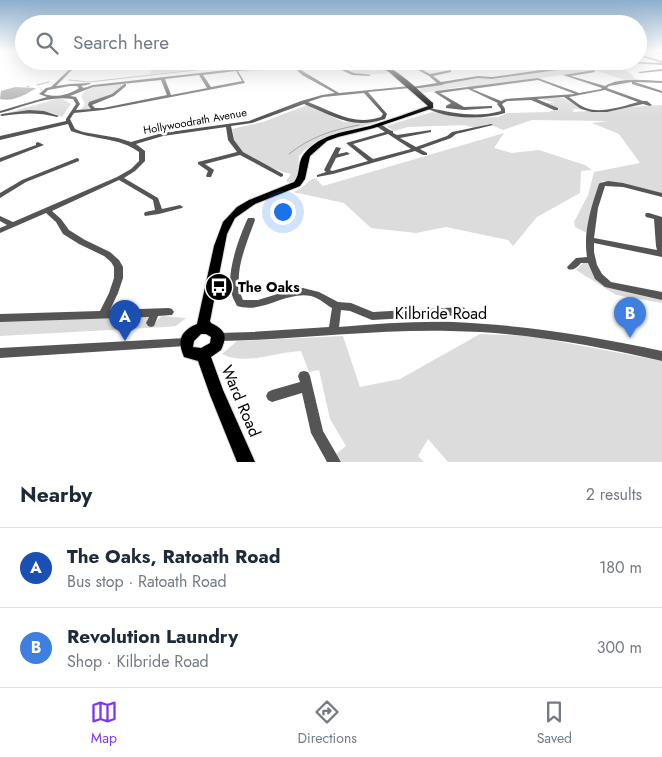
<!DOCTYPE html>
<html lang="en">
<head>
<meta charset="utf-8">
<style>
  body { margin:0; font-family:Jost,sans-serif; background:#f2f2f3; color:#1f2937 }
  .you { position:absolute; left:282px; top:211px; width:18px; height:18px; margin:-12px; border:4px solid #fff; border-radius:50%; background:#1a73e8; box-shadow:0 0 0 8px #1a73e833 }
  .badge { display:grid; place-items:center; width:32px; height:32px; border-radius:50%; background:#7c3aed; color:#fff; font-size:16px; font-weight:700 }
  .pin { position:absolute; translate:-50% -41px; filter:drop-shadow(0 1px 2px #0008) }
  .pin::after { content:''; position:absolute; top:26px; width:18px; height:15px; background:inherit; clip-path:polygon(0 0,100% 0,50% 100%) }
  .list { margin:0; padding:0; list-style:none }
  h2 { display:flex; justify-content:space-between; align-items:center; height:65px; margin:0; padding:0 20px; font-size:21px }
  h2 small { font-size:16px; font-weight:400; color:#747a83 }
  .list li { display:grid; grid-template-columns:32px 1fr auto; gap:15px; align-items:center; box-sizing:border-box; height:80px; padding:0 20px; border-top:1px solid #e0e1e3 }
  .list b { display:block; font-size:19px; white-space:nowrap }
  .list p { margin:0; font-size:16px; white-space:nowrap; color:#747a83 }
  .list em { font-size:16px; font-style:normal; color:#747a83 }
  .icon { flex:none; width:28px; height:28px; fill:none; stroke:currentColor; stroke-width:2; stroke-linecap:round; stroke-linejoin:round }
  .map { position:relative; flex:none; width:662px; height:462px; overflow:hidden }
  .search { position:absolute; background:#fff; box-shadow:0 5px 20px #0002; left:15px; right:15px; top:15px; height:55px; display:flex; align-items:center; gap:12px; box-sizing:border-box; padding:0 18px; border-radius:28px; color:#747a83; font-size:19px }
  .sheet { height:225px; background:#fff }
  nav { display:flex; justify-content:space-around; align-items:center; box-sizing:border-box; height:70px; border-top:1px solid #e0e1e3; background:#fff; font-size:14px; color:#747a83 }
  nav a { display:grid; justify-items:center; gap:2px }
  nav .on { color:#7c3aed }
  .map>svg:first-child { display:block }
  .green { fill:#dcdcdc }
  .water { fill:#a3a3a3 }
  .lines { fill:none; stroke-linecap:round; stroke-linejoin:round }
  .stream { stroke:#a3a3a3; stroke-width:1 }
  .major-casing { stroke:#dbdbdb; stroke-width:2 }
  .minor { fill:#555; fill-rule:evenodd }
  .major { fill:#000; fill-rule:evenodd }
  .labels { text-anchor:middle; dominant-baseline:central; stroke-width:5; stroke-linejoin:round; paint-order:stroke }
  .far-street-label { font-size:11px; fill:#000; stroke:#fff }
  .poi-label { font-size:14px; font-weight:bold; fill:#000; stroke:#fff; text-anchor:start }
  .near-street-label { font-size:16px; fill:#000; stroke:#fff }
</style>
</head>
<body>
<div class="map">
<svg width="662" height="462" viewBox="0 0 662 462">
  <rect width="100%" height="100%" fill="#fff"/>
  <!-- green -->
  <g class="green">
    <polygon points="154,61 271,61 150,74"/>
    <path d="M331 61 357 62 350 65 375 71 382 67 390 73C376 74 362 77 351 72 342 69 337 64 328 63L244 72 240 70Z"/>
    <polygon points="569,61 620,64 636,79 625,80 594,70 508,83 504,82 469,87 466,86 422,93 419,88 479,78 494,79 566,69 566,67 579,65"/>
    <path d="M121 84 122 87 118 88 120 89 114 94 91 103 92 109 81 110 85 104 81 96C88 84 108 85 121 84Z"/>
    <path d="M534 98 545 103H555L539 98H563L583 109H571L574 110 573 112C603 110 632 106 662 105V195L613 182 602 181 592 207 589 234 575 227 574 222 588 195 594 172 640 163 619 134 592 123 608 121 532 120 503 130 489 124 474 128 465 125 408 127 394 131 386 126 432 112 468 118 498 117 508 113 548 112 558 109Z"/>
    <path d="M56 99H63L71 104 62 117C44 107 20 112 0 115Z"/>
    <path d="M307 105 344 122 380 121C351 131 321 132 299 156L298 178 292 184 286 181 291 174C277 171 244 158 236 144 233 140 234 135 232 129L263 122Z"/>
    <path d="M504 133 494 148 512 153 539 150 585 165 592 170 581 171 580 193 537 217 513 246 508 240 446 227 416 233 371 228 344 203 293 192C304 189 306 181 315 178L323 186Z"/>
    <polygon points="584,262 589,263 597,279 662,298 662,303 616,295 576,270"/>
    <polygon points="146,315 148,318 147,324 153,324 162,316 186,318 176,326 165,327 0,336 0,320"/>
    <path d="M480 334 530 336 662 361V462H448L428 439 418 456 424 462H342L336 454 346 446 330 419 319 370 309 372 301 351C276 352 245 366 222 354L237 341 343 336 360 387 400 379Z"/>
  </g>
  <!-- water -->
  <path class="water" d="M15 87 36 88C26 95 12 102 0 99L1 91Z"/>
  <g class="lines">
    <!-- stream -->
    <g class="stream">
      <polyline points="69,80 89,82 276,61"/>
      <polyline points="37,85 49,82"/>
      <polyline points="27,87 29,86"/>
      <path d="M289 154C310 137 332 130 359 125"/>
    </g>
    <!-- major casing -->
    <g class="major-casing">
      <path id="major" d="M368 61C390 61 417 89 433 103V108L374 128 338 137 327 141 310 156 305 179 300 186 255 204 235 218 227 234 210 321 211 323C225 330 228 335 221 350L211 357 223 390 255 462H237L210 395 198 361 184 357C177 341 180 331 197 324L214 246 223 222 237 207 249 200 294 182C301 174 297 162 304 154 321 133 346 132 370 126 389 120 409 113 428 106L389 72ZM201 334H206L211 337 210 343 201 348 193 347 194 341Z"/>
    </g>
    <!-- minor -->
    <g class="minor">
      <polygon points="653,51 662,52 662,54 654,52"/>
      <polygon points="642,55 662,61 662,65 600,61 662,63 642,57"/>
      <path d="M78 61H81L56 86 70 84 89 83 91 84 81 86 84 88 93 85 308 61H320L238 71 245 83 103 110 74 113 70 119 75 129 83 132 118 138 131 142 162 133 249 121 301 101 322 95 335 93 302 75 295 68 297 67 331 63 354 73 371 75 369 76 352 75 331 65 299 69 339 93 410 86 412 87 437 83 429 76 411 66 388 70 387 68 392 67 379 63V61H383L395 67 410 64 412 61 444 63 443 61H447V63H464L463 65H413L430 74 451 70V72L433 76 441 82 478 76 492 77 541 70 528 66 469 70 470 68 481 67 478 61H482L484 67 528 64 545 70 562 68 553 64 554 62 562 65 578 66 567 67 568 68 566 69 492 79 478 78 444 84 442 85 412 89 410 88 368 92 387 114 385 119C351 130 334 116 304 104L252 123 231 126 234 140 243 152 283 174V176L281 177 240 155 205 164 214 170 211 177H207L206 176 208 171 198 164V162L237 152 228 140 226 127 163 136 136 144 145 151V161L135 171 124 178 158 198 162 209 180 205 183 207 182 208 159 214 145 216 144 214 145 212 155 210 153 200 119 180 52 211 61 219 69 230 85 240 110 252 119 260 123 267V278L118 293 110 310 169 308 172 309 174 312 172 315 158 316 154 326 151 327 148 326 146 323 149 317 0 322V314L100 311 109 293 114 278V267L111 262 104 256 79 244 63 234 56 222 46 213 0 233V228L7 225 0 221V216L13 222 117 177 131 169 139 161V152C119 137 94 140 71 131L68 124 0 140V136L66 121V119L76 104 73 99C48 95 24 107 0 113V111L47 97 39 94 46 88 51 87ZM236 71 242 81 211 87 203 75ZM199 75 207 88 171 95 165 79ZM161 80 167 95 103 108H95L92 105 114 96 126 86V84H124L112 94 89 102 88 105 91 109 76 110 80 104 76 97 70 96 93 87ZM70 86H77L79 88C69 95 56 98 44 94L48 90ZM364 93 383 114 381 117C353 126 334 112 308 102L323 97Z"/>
      <polygon points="662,69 662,71 640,73 638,72"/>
      <path d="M594 70 595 72 571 76 605 86C619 77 645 80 662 81V83L635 82 662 91V93L632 84V82L609 86 607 88 643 101H647L652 105 650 106 643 104 607 112H592L581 109 564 97 537 99 558 108V110H554L531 100 507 101 502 104 505 109V113C483 120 449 119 428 109L430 108C453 113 477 118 501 111V109L497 104 498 103 468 89 440 93 464 107 490 106H492V108L464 110 446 108V106L451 103 434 92 436 91 538 78 579 93 601 89 602 88 563 75ZM538 80 575 94 506 99 501 101 472 89ZM605 90 638 102C623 106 602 114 586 108 580 106 575 101 569 97Z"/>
      <path d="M29 110 44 111 59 116 57 117C38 112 21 113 2 116L0 115 2 114Z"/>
      <path d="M376 124C383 123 387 130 393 131V133L397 135 431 130V132L400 138 416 147 447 136 452 132 491 124 493 125 456 134 451 138 420 149 427 153V155H423L415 151 333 174 317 177V175L326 172 324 170 336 147 341 148 338 154 347 152 350 154 336 158 330 170 332 171 368 161 346 143 385 132 376 126ZM388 134 411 149 373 159 353 144Z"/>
      <polygon points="38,142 44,145 0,162 0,158 36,145 36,143"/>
      <polygon points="77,158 79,159 79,161 26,182 0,198 0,193 22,180"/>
      <path d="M608 181 623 183 662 193V197L623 187 605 186 598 208 594 238 657 250 656 246 654 219 646 217 645 215 646 213H649L662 217V257L594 243V252L597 265 602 274 611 282 662 292V300L605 287 595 279 588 263H581C577 267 574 271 568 269L567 267 576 258 587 257C583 233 591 207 599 184L600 183Z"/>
      <path d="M248 218H254L255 220C247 243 231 276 243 300H258L294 289 303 288 319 292 338 302 351 303 373 312 462 307 465 308 467 311 465 314 462 315 372 320 350 311 341 310 339 327C377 324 415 321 453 322 524 325 593 336 662 351V361C593 345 522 332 451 331 374 329 296 340 219 341L215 340 214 337 215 334 219 333 252 332 329 327 332 308C325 304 319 298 311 296 285 291 264 314 237 306 235 302 233 298 232 295 225 275 239 237 248 218Z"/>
      <polygon points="186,338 190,339 191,342 190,345 186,346 0,358 0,348"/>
      <polygon points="304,371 308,372 310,376 323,431 341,462 327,462 311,433 302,393 272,402 268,400 266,396 268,392 272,390 300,382 298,376 300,372"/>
    </g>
    <!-- major -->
    <use href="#major" class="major"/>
  </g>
  <!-- sky -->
  <linearGradient id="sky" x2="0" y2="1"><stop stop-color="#8cadcc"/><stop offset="0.44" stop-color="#fff"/><stop offset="1" stop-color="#fff" stop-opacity="0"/></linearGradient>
  <rect width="662" height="116" fill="url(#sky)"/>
  <!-- icons -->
  <defs>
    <g id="bus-disc" transform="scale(1.4375)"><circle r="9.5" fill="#000" stroke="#fff"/><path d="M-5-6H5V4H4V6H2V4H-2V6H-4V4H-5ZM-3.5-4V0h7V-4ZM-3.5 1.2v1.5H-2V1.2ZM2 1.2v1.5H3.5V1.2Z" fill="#fff"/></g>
  </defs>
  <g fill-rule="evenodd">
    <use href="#bus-disc" x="219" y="287"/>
  </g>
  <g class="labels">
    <!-- far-street labels -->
    <g class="far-street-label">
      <text transform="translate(195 121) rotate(-10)">Hollywoodrath Avenue</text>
    </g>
    <!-- poi labels -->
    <g class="poi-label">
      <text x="238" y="287">The Oaks</text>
    </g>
    <!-- near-street labels -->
    <g class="near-street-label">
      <text x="441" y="313">Kilbride Road</text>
      <text transform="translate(241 401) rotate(67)">Ward Road</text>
    </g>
  </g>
</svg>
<div class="you"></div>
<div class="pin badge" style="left:125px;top:341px;background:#1a4fb4">A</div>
<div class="pin badge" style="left:630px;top:338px;background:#3f7fe0">B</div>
<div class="search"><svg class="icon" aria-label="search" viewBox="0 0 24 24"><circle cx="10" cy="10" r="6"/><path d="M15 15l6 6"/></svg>Search here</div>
</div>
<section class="sheet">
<h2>Nearby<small>2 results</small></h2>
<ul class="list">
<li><span class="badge" style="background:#1a4fb4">A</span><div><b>The Oaks, Ratoath Road</b><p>Bus stop · Ratoath Road</p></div><em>180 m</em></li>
<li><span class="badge" style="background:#3f7fe0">B</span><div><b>Revolution Laundry</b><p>Shop · Kilbride Road</p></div><em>300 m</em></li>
</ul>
</section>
<nav>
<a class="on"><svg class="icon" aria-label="map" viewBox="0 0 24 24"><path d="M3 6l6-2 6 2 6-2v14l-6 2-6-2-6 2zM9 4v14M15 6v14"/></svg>Map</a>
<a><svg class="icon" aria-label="directions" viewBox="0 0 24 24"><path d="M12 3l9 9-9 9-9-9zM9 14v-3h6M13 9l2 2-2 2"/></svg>Directions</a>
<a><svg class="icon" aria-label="saved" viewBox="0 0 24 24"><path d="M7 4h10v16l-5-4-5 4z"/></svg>Saved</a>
</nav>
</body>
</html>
